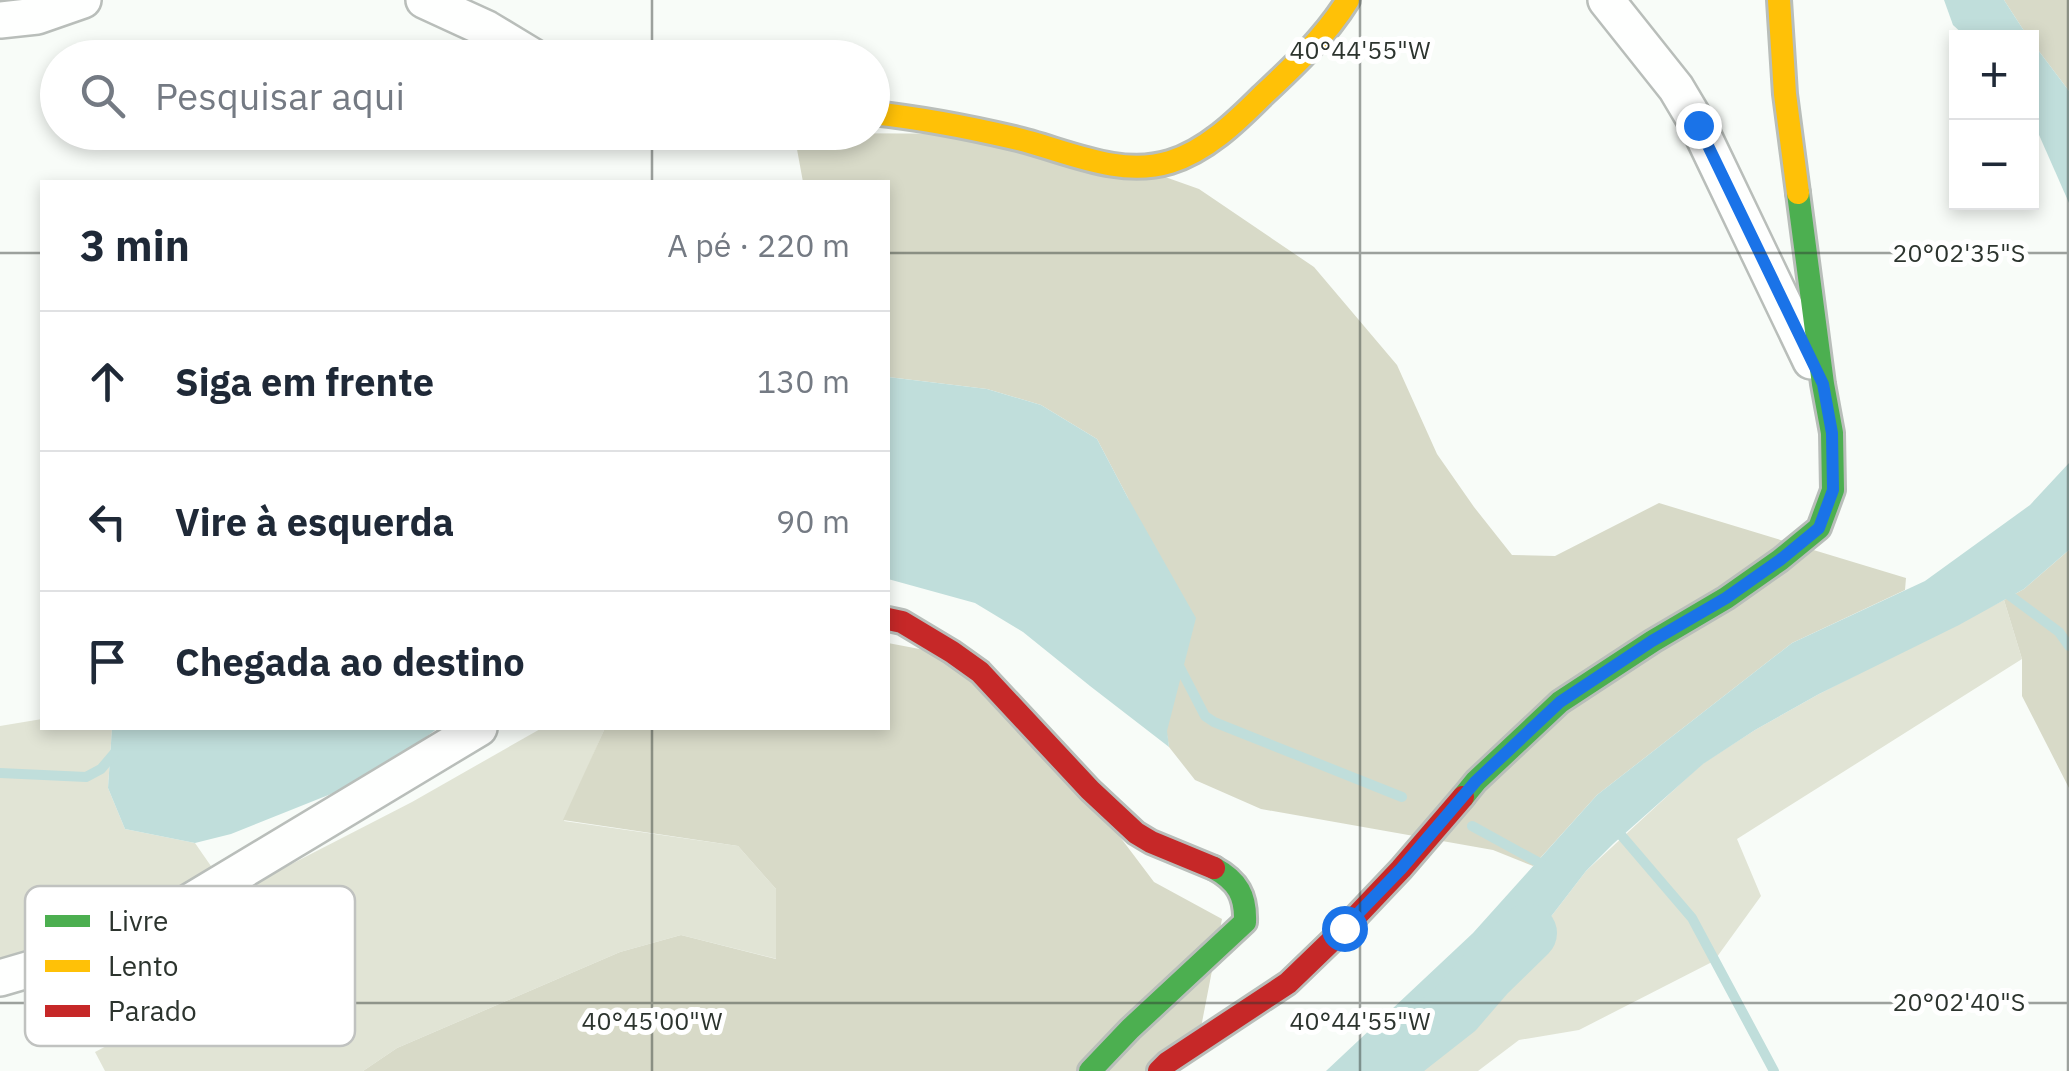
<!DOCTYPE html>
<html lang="pt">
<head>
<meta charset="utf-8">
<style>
  body { margin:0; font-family:"IBM Plex Sans",sans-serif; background:#f2f2f3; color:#1f2937 }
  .controls { position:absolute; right:30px; top:30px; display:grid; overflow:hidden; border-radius:0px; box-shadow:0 5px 15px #0003 }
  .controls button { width:90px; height:90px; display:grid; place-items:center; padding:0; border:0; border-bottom:2px solid #e0e1e3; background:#fff; color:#1f2937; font:50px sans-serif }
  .stop { position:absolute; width:30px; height:30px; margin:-22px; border:8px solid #1a73e8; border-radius:50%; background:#fff }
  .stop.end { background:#1a73e8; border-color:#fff; box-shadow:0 2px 10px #0008 }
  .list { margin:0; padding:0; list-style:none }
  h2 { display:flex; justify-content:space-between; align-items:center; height:130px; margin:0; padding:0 40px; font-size:42px }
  h2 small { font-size:32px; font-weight:400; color:#747a83 }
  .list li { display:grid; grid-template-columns:65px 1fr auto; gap:30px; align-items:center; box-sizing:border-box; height:140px; padding:0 40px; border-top:2px solid #e0e1e3 }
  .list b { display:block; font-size:38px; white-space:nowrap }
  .list em { font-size:32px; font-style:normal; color:#747a83 }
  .icon { flex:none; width:55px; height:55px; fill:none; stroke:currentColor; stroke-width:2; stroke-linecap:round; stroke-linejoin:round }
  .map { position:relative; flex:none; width:2069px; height:1071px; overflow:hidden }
  .search { position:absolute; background:#fff; box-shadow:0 5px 15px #0003; left:40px; top:40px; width:850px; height:110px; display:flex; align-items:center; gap:25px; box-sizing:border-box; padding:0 35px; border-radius:55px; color:#747a83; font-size:38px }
  .panel { position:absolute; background:#fff; box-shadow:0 5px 15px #0003; left:40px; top:180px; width:850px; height:550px; border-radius:0px }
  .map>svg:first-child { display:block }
  .green { fill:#e1e4d5 }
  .forest { fill:#d8dac8 }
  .water { fill:#c0dedb }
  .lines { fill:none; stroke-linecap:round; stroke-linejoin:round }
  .stream { stroke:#c0dedb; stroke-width:10 }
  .river { stroke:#c0dedb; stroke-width:58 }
  .street-casing { stroke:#b9beba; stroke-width:40 }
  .fast-casing { stroke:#b9beba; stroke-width:28 }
  .slow-casing { stroke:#b9beba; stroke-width:28 }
  .jam-casing { stroke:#b9beba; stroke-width:28 }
  .street { stroke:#fefffe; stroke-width:35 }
  .fast { stroke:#4caf50; stroke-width:22 }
  .slow { stroke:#ffc107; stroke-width:22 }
  .jam { stroke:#c62828; stroke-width:22 }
  .route { stroke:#1a73e8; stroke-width:12 }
  .ticks { fill:none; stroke:#2c342e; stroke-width:2.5; stroke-opacity:0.45 }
  .key { fill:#fff; stroke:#c0c2c0; stroke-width:2.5 }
  .key-label { font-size:28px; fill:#2c342e }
  .ticks-label { font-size:25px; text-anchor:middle; fill:#2c342e; stroke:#fff; stroke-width:10; stroke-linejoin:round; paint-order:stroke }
</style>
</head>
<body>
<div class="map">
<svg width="2069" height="1071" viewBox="0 0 2069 1071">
  <rect width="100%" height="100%" fill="#f8fcf8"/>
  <!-- green -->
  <g class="green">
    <polygon points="2004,600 2022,659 1737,839 1761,896 1714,961 1579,1030 1519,1040 1478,1071 1381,1071 1442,1022 1473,991 1543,927 1586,871 1702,764 1755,730 1819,694"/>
    <polygon points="42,719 42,728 112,728 108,788 125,829 195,843 231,895 412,802 542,728 605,728 564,821 738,846 776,889 777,959 681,935 620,952 397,1048 363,1071 105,1071 95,1052 229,982 174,925 0,992 0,726"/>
  </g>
  <!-- forest -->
  <g class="forest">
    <polygon points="2004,0 2069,0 2069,91 2032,42 2032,38 2028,37"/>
    <polygon points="794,133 1044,134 1199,189 1314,267 1397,365 1437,454 1474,507 1512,555 1555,556 1659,503 1906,578 1905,590 1792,643 1597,795 1533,866 1493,850 1261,809 1195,780 1169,747 1128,498 1097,439 1041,405 987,389 888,377 888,182 803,182"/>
    <polygon points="2069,550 2069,788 2022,696 2022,659 2004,600 2024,589"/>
    <polygon points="888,643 951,655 1099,809 1154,882 1222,919 1198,1043 1154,1071 363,1071 397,1048 620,952 681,935 776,959 776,889 738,846 563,820 605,728 888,728"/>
  </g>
  <!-- water -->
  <g class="water">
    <polygon points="1944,0 2004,0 2028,37 1966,37 1953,25"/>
    <polygon points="2032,42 2069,91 2069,203 2032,119"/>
    <polygon points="888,377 987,389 1041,405 1097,439 1128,498 1196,618 1167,731 1169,747 1090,686 1023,632 975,603 888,579"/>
    <polygon points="2069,463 2069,550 2024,589 1959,625 1819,694 1755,730 1703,764 1613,844 1586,871 1543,927 1473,991 1442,1022 1381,1071 1326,1071 1473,933 1597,795 1792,643 1925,581 2030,505"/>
    <polygon points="112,728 438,728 395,760 346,788 231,834 195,843 125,829 108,788"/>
  </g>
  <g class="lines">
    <!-- stream -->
    <g class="stream">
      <polyline points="2001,589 2059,632 2069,646"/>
      <polyline points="1176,660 1205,716 1214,722 1402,797"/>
      <polyline points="0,773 86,777 101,769 118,749"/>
      <polyline points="1472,826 1545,866"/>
      <polyline points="1615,828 1692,918 1774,1071"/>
    </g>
    <!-- river -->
    <polyline class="river" points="1377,1071 1455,1010 1486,974 1528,933"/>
    <!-- street casing -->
    <g class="street-casing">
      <g id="street">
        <polyline points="424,0 487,29 535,58"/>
        <polyline points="1606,0 1676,88 1698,125 1811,361"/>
        <polyline points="0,20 37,16 83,0"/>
        <polyline points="0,978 89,952 145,929 479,728"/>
      </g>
    </g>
    <!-- fast casing -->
    <g class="fast-casing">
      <g id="fast">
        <polyline points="1463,797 1476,781 1560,702 1653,641 1726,598 1780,560 1819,528 1833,490 1832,433 1823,384 1798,193"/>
        <path d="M1090 1071 1130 1029 1245 922C1246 896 1238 881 1214 868"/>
      </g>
    </g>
    <!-- slow casing -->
    <g class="slow-casing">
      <g id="slow">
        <polyline points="1779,0 1785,94 1798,193"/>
        <path d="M872 113C920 118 967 127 1014 138 1065 150 1118 178 1170 162 1206 151 1236 122 1262 96 1294 66 1325 37 1348 0"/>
      </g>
    </g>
    <!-- jam casing -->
    <g class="jam-casing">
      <g id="jam">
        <polyline points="888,619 902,622 952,652 980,672 1090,790 1136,833 1151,842 1214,868"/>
        <polyline points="1159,1071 1167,1063 1288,983 1345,928 1401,869 1463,797"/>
      </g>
    </g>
    <!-- street -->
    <use href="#street" class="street"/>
    <!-- fast -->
    <use href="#fast" class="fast"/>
    <!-- slow -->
    <use href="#slow" class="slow"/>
    <!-- jam -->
    <use href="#jam" class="jam"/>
  </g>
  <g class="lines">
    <!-- route -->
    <polyline class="route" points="1344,928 1401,869 1476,781 1560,702 1652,641 1726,598 1780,560 1819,528 1833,490 1832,433 1823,384 1698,125"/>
  </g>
  <!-- ticks -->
  <path class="ticks" d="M652 0V58M1360 0V1071M2068 0V1071M652 132V182M0 253H42M888 253H2069M652 728V1071M0 1003H2069"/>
  <!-- legend -->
  <rect x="25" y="886" width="330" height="160" rx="15" class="key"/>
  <rect x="45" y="915" width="45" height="12" fill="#4caf50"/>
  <rect x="45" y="960" width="45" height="12" fill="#ffc107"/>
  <rect x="45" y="1005" width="45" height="12" fill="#c62828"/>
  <g class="key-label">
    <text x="108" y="931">Livre</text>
    <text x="108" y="976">Lento</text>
    <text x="108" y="1021">Parado</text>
  </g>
  <g class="ticks-label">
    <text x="1360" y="59">40°44'55"W</text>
    <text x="1959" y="262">20°02'35"S</text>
    <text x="1959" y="1011">20°02'40"S</text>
    <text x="652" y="1030">40°45'00"W</text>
    <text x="1360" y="1030">40°44'55"W</text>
  </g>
</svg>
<div class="controls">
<button>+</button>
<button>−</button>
</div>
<div class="stop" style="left:1344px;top:928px"></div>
<div class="stop end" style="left:1698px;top:125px"></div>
<div class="search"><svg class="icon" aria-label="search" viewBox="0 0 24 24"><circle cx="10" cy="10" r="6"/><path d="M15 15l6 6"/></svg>Pesquisar aqui</div>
<section class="panel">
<h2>3 min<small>A pé · 220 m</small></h2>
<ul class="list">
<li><svg class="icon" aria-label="ahead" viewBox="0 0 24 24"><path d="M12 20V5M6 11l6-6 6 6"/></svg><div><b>Siga em frente</b></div><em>130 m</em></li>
<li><svg class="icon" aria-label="left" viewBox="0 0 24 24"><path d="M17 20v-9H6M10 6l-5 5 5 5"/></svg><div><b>Vire à esquerda</b></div><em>90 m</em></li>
<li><svg class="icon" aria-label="arrive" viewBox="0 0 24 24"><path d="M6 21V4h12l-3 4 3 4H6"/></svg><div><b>Chegada ao destino</b></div></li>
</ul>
</section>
</div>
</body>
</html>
